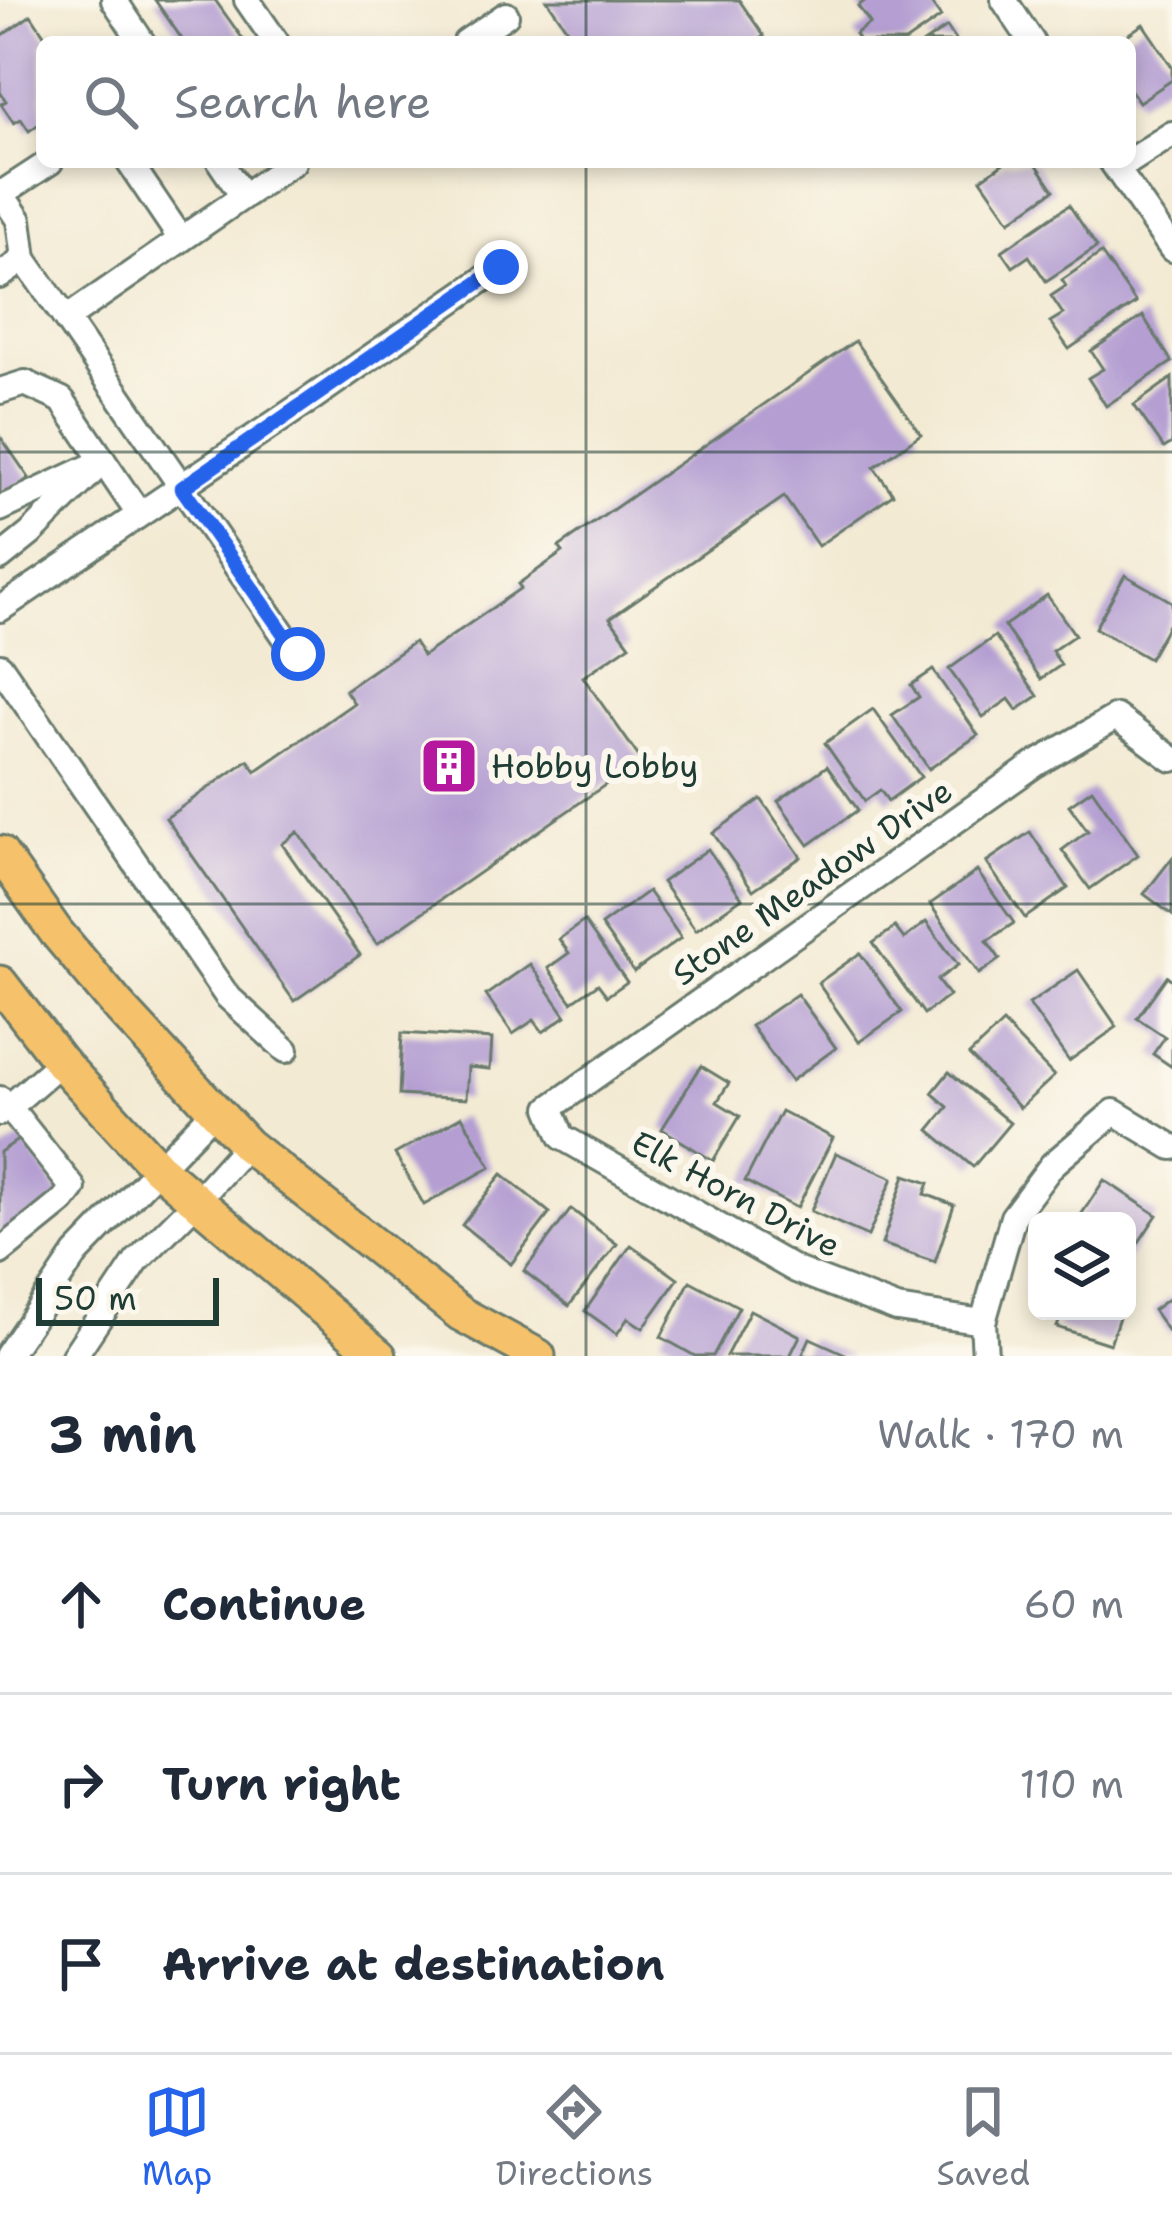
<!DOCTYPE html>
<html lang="en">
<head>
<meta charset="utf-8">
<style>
  body { margin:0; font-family:"Shantell Sans",sans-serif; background:#f2f2f3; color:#1f2937 }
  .controls { position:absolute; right:36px; bottom:36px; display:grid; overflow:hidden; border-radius:18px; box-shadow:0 6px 18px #0003 }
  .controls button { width:108px; height:108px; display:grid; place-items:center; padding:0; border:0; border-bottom:3px solid #e0e1e3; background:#fff; color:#1f2937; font:60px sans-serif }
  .scale { position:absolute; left:36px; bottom:30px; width:183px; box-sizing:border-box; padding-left:12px; border:6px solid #1f3d34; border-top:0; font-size:33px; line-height:42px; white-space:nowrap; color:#1f3d34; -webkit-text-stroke:9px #fbf7ec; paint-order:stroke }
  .stop { position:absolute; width:36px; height:36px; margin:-27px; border:9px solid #2563eb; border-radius:50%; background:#fff }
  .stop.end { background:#2563eb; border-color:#fff; box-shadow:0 3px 12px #0008 }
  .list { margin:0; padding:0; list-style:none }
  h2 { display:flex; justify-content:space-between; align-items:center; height:156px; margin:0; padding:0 48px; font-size:51px }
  h2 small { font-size:39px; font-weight:400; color:#747a83 }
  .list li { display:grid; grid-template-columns:78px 1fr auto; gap:36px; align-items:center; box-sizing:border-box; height:180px; padding:0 48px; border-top:3px solid #e0e1e3 }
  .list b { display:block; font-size:45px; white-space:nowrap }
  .list em { font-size:39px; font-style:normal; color:#747a83 }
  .icon { flex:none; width:66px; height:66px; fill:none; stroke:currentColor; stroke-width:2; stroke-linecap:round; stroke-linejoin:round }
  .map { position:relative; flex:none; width:1172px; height:1356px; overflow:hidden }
  .search { position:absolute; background:#fff; box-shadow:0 6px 18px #0003; left:36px; right:36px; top:36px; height:132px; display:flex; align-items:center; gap:30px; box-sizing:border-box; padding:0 42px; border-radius:18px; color:#747a83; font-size:45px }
  .sheet { height:696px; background:#fff }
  nav { display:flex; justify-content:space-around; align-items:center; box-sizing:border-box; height:168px; border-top:3px solid #e0e1e3; background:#fff; font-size:33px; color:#747a83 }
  nav a { display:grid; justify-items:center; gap:6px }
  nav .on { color:#2563eb }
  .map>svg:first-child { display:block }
  .building { fill:#b49ed2 }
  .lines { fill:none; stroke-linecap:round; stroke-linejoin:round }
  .minor-casing { stroke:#697a6c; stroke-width:30 }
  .major-casing { stroke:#697a6c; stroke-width:39 }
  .minor { stroke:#fff; stroke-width:24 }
  .major { stroke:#f5c16b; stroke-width:33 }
  .route { stroke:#2563eb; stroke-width:15 }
  .grid { fill:none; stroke:#1f3d34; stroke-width:3; stroke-opacity:0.55 }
  .labels { text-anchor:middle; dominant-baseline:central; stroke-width:12; stroke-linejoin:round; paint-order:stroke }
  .poi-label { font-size:33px; fill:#1f3d34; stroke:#fbf7ec; text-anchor:start }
  .street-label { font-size:33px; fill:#1f3d34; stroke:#fbf7ec }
</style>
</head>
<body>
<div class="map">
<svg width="1172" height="1356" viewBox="0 0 1172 1356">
  <rect width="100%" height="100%" fill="#fbf7ec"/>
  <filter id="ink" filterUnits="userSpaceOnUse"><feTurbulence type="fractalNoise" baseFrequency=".00833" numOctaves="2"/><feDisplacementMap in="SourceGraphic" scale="24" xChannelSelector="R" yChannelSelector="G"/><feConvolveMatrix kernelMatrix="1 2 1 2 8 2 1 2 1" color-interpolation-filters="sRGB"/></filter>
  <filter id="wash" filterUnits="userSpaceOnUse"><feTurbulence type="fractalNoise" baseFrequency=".004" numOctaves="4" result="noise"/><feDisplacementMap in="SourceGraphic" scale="48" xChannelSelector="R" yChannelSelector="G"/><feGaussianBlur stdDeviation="2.7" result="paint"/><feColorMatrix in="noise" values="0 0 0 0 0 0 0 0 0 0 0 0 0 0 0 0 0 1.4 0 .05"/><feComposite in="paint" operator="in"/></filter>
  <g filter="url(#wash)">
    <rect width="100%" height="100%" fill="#f3ead3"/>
    <g id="blocks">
      <!-- building -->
      <g class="building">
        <polygon points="155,0 215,0 245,42 184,42"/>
        <polygon points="547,0 739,0 764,36 755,42 576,42"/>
        <polygon points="866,0 929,0 941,17 905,42 860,42 855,34 870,23 858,6"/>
        <polygon points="31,15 49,42 42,42 42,122 29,131 21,119 14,123 1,104 6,101 0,92 0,37"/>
        <polygon points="1143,24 1172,67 1172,80 1139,102 1130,89 1130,42 1117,42"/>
        <polygon points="947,27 957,42 925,42"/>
        <polygon points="1005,162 1035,162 1054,190 1010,221 981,179"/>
        <polygon points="1069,205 1097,247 1046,281 1029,256 1013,267 1002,251"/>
        <polygon points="1101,253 1136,303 1069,349 1050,322 1063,314 1051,296 1066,286 1062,280"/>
        <polygon points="1143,316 1172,362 1106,406 1088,378 1103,369 1091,351"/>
        <polygon points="855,341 921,434 874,467 893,494 818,546 784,497 610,618 630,645 583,677 641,760 377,944 298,832 282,844 360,955 294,1001 166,818 248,760 256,771 354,703 345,690 414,642 423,656 521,588 518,584 563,552 559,547"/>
        <polygon points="1172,378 1172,443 1164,448 1134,405"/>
        <polygon points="0,436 29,478 0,499"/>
        <polygon points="1125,575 1172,602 1172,618 1149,659 1095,628"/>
        <polygon points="1047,595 1075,635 1052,651 1061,665 1041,679 1004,626"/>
        <polygon points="995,636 1038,696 1017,710 1009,699 983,717 949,669"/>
        <polygon points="933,670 978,735 929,769 892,715 919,697 911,685"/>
        <polygon points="873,709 921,777 888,801 880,790 865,801 825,743"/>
        <polygon points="827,766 858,810 809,845 778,801"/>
        <polygon points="1092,789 1138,855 1090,889 1062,850 1088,831 1069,805"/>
        <polygon points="761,799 801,857 753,890 713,833"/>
        <polygon points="1030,832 1068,888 1025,918 986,862"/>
        <polygon points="708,849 742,898 696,930 662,882"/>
        <polygon points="1172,858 1172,915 1144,894"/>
        <polygon points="977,871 1014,923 987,941 1000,959 979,974 930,904"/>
        <polygon points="648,891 681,938 634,972 601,925"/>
        <polygon points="584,921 627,982 607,996 598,984 572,1002 548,968 569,953 559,939"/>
        <polygon points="926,922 958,965 937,980 949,996 924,1014 873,943 895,927 904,939"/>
        <polygon points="860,953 902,1012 859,1042 818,983"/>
        <polygon points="530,964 566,1016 543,1032 534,1020 513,1034 486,995"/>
        <polygon points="1078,970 1117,1027 1069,1061 1029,1004"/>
        <polygon points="1167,976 1172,980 1172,1067 1153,1054 1165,1037 1137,1018"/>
        <polygon points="797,994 836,1048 791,1081 751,1026"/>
        <polygon points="1003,1023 1054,1076 1020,1108 969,1055"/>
        <polygon points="402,1033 492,1039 490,1069 468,1067 466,1099 399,1095"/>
        <polygon points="701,1066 729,1083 717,1102 740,1116 713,1161 662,1129"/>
        <polygon points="949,1072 1010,1123 973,1167 929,1130 948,1107 932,1093"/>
        <polygon points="781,1111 833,1138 797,1208 745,1181"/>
        <polygon points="462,1116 491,1167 424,1205 395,1154"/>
        <polygon points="22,1137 62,1197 0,1239 0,1152"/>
        <polygon points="836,1153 893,1178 868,1236 811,1211"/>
        <polygon points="502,1174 550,1213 511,1264 462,1225"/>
        <polygon points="905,1175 929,1183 925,1194 954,1205 935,1262 882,1244"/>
        <polygon points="1104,1180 1157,1215 1127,1260 1127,1221 1077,1221"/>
        <polygon points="571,1209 617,1244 569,1306 524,1271"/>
        <polygon points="631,1245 678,1279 643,1328 628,1318 617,1334 585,1311"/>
        <polygon points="690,1281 739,1307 713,1356 695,1356 661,1337"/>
        <polygon points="1172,1296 1172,1337 1153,1310"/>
        <polygon points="750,1310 800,1336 790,1356 726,1356"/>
        <polygon points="1063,1311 1121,1311 1110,1344 1057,1327"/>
        <polygon points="810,1338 850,1356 802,1356"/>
      </g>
    </g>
  </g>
  <g filter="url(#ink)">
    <use href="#blocks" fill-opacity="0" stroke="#697a6c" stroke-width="3"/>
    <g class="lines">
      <!-- minor casing -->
      <g class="minor-casing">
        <g id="minor">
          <polyline points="114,0 142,42"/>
          <polyline points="247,0 276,42"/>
          <polyline points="1004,0 1032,42"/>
          <polyline points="466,42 506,15"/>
          <polyline points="1130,161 1172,134"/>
          <polyline points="129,162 181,239"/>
          <polyline points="220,162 243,196"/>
          <polyline points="293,162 66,319 297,654"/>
          <polyline points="1112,162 1172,249"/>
          <polyline points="0,192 19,220 24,259"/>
          <polyline points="1,194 50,162"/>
          <polyline points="0,276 24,259 66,319"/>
          <polyline points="0,391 25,383 62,400 139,514"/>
          <polyline points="0,509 90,467"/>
          <polyline points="0,558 30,534 103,461"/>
          <polyline points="0,609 309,400 501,267"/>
          <polyline points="0,666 227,996 286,1050"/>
          <polyline points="0,1099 9,1107 61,1062"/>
          <polyline points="0,1113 9,1107 73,1188 63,1201 0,1252"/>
          <polyline points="983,1322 897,1309 796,1270 562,1137 550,1108 1034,765 1116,717 1172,759"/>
          <polyline points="7,1356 76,1254 214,1111"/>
          <polyline points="74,1356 137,1261 195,1203 247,1145"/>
          <polyline points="985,1356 983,1322 1013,1217 1052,1165 1114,1112 1172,1147"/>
        </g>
      </g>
      <!-- major casing -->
      <g class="major-casing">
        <g id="major">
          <polyline points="0,853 56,932 119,1007 247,1145 461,1314 538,1356"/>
          <polyline points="0,983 61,1062 157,1167 379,1356"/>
        </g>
      </g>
      <!-- minor -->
      <use href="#minor" class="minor"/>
      <!-- major -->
      <use href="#major" class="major"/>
    </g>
  </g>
  <g class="lines" filter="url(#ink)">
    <!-- route -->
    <polyline class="route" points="298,654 182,488 501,267"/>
  </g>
  <!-- grid -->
  <path class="grid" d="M586 0V42M586 162V1356M0 452H1172M0 904H1172"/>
  <!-- icons -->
  <defs>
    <g id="building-square" transform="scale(3)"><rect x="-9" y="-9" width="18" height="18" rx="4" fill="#b5179e" stroke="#fbf7ec"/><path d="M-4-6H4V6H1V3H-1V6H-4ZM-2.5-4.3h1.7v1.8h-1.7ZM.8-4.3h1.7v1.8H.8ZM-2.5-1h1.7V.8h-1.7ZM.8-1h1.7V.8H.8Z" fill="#fff"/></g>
  </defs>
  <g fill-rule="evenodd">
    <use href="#building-square" x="449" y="766"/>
  </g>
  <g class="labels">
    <!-- poi labels -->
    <g class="poi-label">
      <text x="491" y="766">Hobby Lobby</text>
    </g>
    <!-- street labels -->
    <g class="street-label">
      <text transform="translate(812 882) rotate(-35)">Stone Meadow Drive</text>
      <text transform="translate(736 1194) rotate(28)">Elk Horn Drive</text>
    </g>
  </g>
</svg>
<div class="controls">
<button><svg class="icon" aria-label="layers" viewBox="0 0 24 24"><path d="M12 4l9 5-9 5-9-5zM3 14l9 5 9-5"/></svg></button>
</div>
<div class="scale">50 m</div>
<div class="stop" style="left:298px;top:654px"></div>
<div class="stop end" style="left:501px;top:267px"></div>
<div class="search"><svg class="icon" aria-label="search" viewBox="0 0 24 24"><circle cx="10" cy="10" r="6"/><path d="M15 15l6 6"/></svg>Search here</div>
</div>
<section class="sheet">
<h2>3 min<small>Walk · 170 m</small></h2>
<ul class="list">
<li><svg class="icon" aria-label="ahead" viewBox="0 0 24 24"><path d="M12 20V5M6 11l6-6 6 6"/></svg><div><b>Continue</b></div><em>60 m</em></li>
<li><svg class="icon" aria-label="right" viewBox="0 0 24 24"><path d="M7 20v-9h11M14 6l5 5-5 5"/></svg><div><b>Turn right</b></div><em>110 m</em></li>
<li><svg class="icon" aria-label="arrive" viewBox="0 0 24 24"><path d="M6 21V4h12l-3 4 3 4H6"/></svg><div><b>Arrive at destination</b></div></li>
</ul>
</section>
<nav>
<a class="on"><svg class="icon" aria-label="map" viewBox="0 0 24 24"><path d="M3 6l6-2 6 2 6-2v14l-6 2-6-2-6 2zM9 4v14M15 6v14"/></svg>Map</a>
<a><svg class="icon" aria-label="directions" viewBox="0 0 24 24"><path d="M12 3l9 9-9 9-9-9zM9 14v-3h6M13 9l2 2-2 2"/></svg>Directions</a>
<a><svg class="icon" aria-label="saved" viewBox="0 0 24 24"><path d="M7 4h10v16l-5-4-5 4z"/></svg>Saved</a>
</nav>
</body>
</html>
